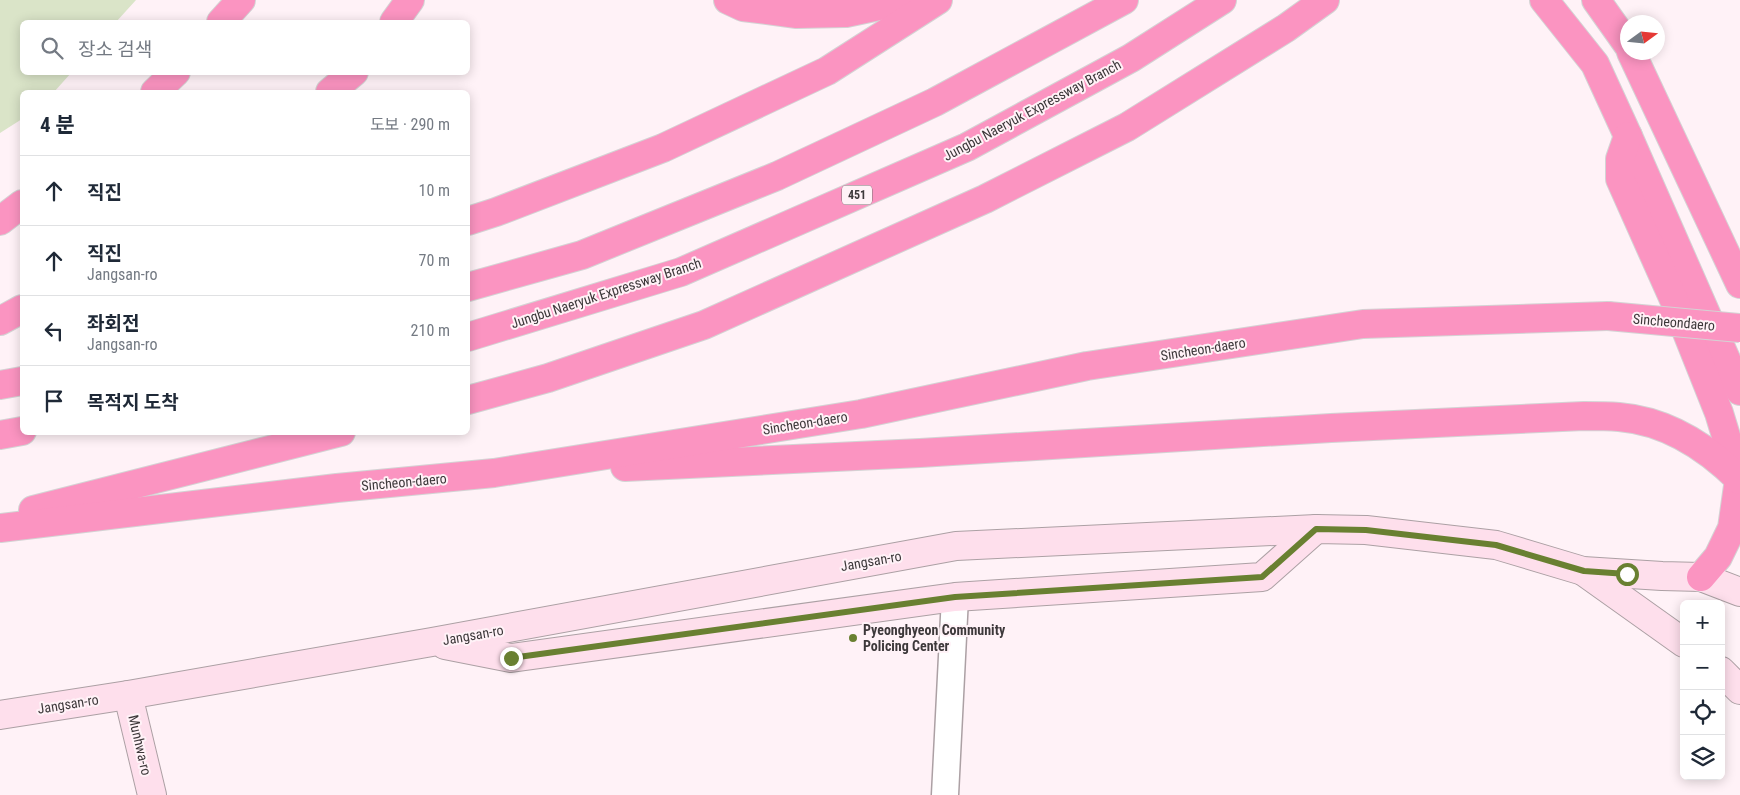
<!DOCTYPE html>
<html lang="ko">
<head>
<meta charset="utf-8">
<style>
  body { margin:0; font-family:"Roboto Condensed","Noto Sans KR",sans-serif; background:#f2f2f3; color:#1f2937 }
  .controls { position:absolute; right:15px; bottom:15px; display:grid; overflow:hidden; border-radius:8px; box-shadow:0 2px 12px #0003 }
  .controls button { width:45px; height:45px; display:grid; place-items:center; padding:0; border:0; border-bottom:1px solid #e0e1e3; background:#fff; color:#1f2937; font:25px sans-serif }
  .compass { position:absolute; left:1620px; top:15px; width:45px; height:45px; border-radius:50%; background:#fff; box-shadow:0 2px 12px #0003; rotate:75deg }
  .stop { position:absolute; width:15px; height:15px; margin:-11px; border:4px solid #698031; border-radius:50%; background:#fff }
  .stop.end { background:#698031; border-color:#fff; box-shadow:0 1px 5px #0008 }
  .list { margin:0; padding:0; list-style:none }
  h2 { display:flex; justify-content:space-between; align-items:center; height:65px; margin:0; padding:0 20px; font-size:21px }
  h2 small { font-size:16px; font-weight:400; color:#747a83 }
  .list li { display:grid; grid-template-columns:32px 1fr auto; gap:15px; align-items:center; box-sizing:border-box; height:70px; padding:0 20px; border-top:1px solid #e0e1e3 }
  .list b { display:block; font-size:19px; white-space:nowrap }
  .list p { margin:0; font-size:16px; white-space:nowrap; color:#747a83 }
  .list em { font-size:16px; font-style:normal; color:#747a83 }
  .icon { flex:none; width:28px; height:28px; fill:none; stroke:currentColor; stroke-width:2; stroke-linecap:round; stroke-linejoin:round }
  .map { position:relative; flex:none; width:1740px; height:795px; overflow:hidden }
  .search { position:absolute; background:#fff; box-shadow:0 2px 12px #0003; left:20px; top:20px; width:450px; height:55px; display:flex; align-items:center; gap:12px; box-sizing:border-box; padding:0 18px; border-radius:8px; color:#747a83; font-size:19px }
  .panel { position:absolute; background:#fff; box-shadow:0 2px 12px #0003; left:20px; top:90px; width:450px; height:345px; border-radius:8px }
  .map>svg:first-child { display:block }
  .green { fill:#dae4c8 }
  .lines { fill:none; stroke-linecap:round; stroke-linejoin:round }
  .street-casing { stroke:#aca0a4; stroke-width:29 }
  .secondary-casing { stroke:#aca0a4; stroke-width:30 }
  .highway-casing { stroke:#d4d3d4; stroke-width:30 }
  .street { stroke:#fff; stroke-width:26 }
  .secondary { stroke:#fedfec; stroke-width:28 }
  .highway { stroke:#fb94c1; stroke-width:28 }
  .highway-bridge-casing { stroke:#d4d3d4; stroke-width:30; stroke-linecap:butt }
  .highway-bridge { stroke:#fb94c1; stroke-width:28 }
  .route { stroke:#698031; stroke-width:6 }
  .poi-dot { fill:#698031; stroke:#fff2f7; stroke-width:2 }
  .labels { text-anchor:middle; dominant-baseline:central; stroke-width:4; stroke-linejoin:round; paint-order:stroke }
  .shield { fill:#fff2f7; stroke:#777073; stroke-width:1 }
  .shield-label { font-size:12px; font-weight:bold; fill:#3d383a }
  .street-label { font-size:14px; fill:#3d383a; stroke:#fff2f7 }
  .poi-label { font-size:14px; font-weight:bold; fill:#3d383a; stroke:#fff2f7; text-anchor:start }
</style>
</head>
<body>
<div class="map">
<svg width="1740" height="795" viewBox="0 0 1740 795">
  <rect width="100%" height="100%" fill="#fff2f7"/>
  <!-- green -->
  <polygon class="green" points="0,0 136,0 116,22 22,22 22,72 71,73 54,92 22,92 22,119 0,133"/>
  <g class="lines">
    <!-- street casing -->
    <g class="street-casing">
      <polyline id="street" points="945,795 955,597"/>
    </g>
    <!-- secondary casing -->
    <g class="secondary-casing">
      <g id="secondary">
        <polyline points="1583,571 1684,643"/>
        <polyline points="445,645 511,658 955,597 1262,577 1316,529"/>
        <polyline points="1721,671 1740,690"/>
        <polyline points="128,695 152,795"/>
        <polyline points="0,715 128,695 432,642 956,546 1316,529 1366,530 1496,545 1583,571 1662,576 1701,577 1740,592"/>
      </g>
    </g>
    <!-- highway casing -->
    <g class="highway-casing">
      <g id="highway">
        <polyline points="728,0 743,7 797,14 846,13 907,0"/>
        <polyline points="1544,0 1595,64 1628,136 1740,391"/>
        <polyline points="1596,0 1628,45"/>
        <polyline points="221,22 241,0"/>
        <polyline points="394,22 410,0"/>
        <polyline points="1631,52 1740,284"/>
        <polyline points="155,92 176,72"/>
        <polyline points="330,92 354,72"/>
        <polyline points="1628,136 1620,159 1620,179 1674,300 1719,413 1739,479 1732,528 1718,557 1701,577"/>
        <polyline points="0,221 22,204"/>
        <polyline points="468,221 496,212 663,148 827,71 938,0"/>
        <polyline points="468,287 582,255 777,176 935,102 1124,0"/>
        <polyline points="0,321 22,309"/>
        <polyline points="468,337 681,272 967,147 1131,58 1222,0"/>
        <polyline points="0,385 22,381"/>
        <polyline points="468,400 548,378 704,325 985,199 1127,127 1286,28 1325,0"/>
        <polyline points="0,435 22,431"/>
        <path d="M625 467 920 453 1331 428 1584 416C1595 416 1607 416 1619 417 1666 421 1707 447 1740 480"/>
        <polyline points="33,510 341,432"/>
        <polyline points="0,528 337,488 494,473 861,414 1087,366 1363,324 1608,316"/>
      </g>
    </g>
    <!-- street -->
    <use href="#street" class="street"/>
    <!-- secondary -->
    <use href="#secondary" class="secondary"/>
    <!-- highway -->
    <use href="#highway" class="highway"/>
    <!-- highway-bridge casing -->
    <g class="highway-bridge-casing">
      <polyline id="highway-bridge" points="1608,316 1740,328"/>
    </g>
    <!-- highway-bridge -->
    <use href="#highway-bridge" class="highway-bridge"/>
  </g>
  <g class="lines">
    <!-- route -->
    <polyline class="route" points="511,658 955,597 1262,577 1316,529 1366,530 1496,545 1584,571 1627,574"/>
  </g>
  <!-- markers -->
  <circle class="poi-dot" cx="853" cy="638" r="5"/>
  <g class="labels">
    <!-- shield labels -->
    <rect class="shield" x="842" y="185.5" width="30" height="19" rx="4"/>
    <g class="shield-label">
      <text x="857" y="195">451</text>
    </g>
    <!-- street labels -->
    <g class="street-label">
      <text transform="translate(1032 110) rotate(-28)">Jungbu Naeryuk Expressway Branch</text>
      <text transform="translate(606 293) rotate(-18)">Jungbu Naeryuk Expressway Branch</text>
      <text transform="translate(1674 322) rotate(5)">Sincheondaero</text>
      <text transform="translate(1203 349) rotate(-9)">Sincheon-daero</text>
      <text transform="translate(805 423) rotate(-9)">Sincheon-daero</text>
      <text transform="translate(404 482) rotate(-5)">Sincheon-daero</text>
      <text transform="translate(871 561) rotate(-10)">Jangsan-ro</text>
      <text transform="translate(473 635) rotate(-10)">Jangsan-ro</text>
      <text transform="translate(68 704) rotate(-9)">Jangsan-ro</text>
      <text transform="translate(140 745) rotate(77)">Munhwa-ro</text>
    </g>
    <!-- poi labels -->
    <g class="poi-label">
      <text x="863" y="630">Pyeonghyeon Community<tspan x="863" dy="16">Policing Center</tspan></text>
    </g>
  </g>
</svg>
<div class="controls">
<button>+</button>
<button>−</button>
<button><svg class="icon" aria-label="locate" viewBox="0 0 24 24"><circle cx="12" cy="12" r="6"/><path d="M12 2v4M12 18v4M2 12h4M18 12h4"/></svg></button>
<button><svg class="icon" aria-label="layers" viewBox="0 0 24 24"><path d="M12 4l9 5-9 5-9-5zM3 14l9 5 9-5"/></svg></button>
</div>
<svg class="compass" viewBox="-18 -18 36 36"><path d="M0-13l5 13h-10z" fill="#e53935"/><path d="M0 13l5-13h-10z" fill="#747a83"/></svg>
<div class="stop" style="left:1627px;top:574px"></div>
<div class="stop end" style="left:511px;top:658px"></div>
<div class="search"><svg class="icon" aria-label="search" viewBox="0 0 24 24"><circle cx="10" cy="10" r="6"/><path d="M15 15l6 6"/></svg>장소 검색</div>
<section class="panel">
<h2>4 분<small>도보 · 290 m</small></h2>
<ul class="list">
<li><svg class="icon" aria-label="ahead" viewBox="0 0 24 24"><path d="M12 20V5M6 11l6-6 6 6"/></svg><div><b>직진</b></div><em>10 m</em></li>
<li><svg class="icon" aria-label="ahead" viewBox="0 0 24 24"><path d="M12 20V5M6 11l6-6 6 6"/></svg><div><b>직진</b><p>Jangsan-ro</p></div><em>70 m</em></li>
<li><svg class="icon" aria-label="left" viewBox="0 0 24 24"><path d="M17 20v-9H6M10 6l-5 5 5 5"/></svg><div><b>좌회전</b><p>Jangsan-ro</p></div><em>210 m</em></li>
<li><svg class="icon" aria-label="arrive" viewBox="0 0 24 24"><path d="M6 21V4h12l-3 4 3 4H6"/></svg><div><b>목적지 도착</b></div></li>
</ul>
</section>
</div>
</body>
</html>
